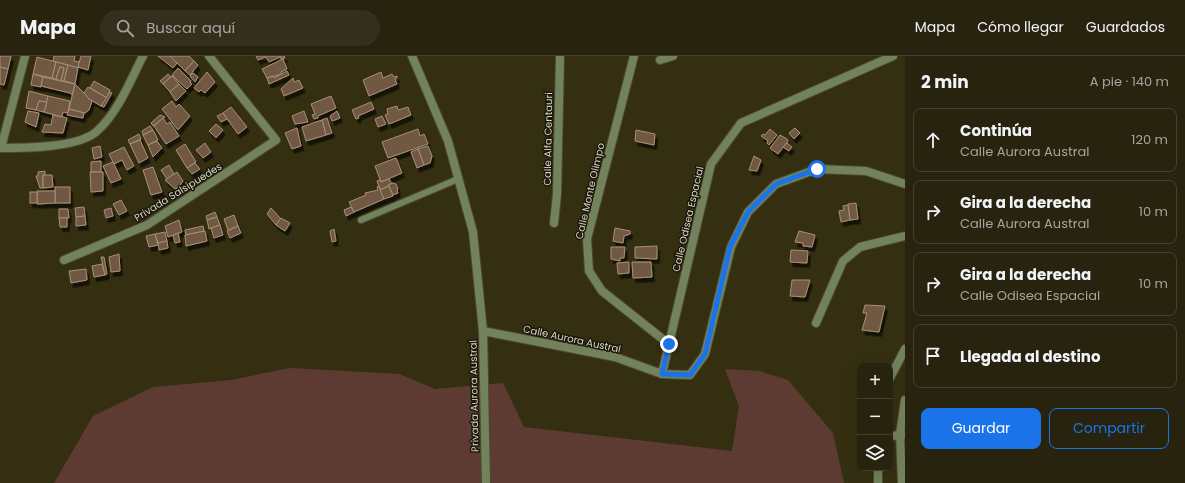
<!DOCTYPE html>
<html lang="es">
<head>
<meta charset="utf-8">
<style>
  body { margin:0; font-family:Poppins,sans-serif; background:#342f1c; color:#f1f3f6 }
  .controls { position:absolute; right:12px; bottom:12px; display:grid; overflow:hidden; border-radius:8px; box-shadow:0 4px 16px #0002 }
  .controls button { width:36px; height:36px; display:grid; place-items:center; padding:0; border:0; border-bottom:1px solid #44402e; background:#28230e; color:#f1f3f6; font:20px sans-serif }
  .stop { position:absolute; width:12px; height:12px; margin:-9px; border:3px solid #1a73e8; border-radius:50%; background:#fff }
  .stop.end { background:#1a73e8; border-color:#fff; box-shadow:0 1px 4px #0008 }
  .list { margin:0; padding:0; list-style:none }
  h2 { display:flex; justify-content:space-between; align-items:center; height:52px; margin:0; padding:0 16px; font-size:17px }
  h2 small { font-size:13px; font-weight:400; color:#a5a49e }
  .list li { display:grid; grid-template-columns:26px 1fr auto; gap:12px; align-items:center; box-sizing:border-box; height:64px; margin:0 8px 8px; padding:0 8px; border:1px solid #44402e; border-radius:8px }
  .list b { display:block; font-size:15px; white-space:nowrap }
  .list p { margin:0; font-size:13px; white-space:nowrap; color:#a5a49e }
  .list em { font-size:13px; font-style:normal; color:#a5a49e }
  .actions { display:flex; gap:8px; padding:12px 16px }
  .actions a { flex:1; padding:9px 0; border:1px solid #1a73e8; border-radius:8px; text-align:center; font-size:14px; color:#1a73e8 }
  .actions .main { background:#1a73e8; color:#fff }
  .icon { flex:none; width:22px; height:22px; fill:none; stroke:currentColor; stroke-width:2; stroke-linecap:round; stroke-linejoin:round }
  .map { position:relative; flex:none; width:905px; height:427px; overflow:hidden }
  header { display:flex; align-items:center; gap:24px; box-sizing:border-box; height:56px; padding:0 20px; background:#28230e; border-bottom:1px solid #44402e }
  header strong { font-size:19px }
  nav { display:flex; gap:22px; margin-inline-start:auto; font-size:14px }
  .search { width:280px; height:36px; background:#342f1c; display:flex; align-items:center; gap:10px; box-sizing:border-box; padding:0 14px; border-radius:22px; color:#a5a49e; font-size:15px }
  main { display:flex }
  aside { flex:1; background:#28230e }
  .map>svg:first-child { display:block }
  .green { fill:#5e3b32 }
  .building { fill:#705943; stroke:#a88f77; filter:url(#shadow) }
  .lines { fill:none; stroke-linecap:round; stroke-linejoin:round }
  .lane-casing { stroke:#4f4a2f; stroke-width:8 }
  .street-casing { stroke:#4f4a2f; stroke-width:10 }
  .lane { stroke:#72825c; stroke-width:6 }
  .street { stroke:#72825c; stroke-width:8 }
  .route { stroke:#1a73e8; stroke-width:5 }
  .labels { text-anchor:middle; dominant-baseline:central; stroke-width:3; stroke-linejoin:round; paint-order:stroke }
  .street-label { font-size:10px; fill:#dad6c6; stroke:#1a170b }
</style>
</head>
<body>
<header>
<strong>Mapa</strong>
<div class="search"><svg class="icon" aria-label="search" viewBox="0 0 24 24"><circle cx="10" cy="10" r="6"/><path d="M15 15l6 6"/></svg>Buscar aquí</div>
<nav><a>Mapa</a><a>Cómo llegar</a><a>Guardados</a></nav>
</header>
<main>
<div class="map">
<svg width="905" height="427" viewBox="0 0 905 427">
  <defs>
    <filter id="shadow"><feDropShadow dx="2.5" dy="4.5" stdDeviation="0" flood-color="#0009"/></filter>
  </defs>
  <rect width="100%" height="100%" fill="#352f12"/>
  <!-- green -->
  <polygon class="green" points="290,312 399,318 435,333 503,327 524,371 732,395 739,350 725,313 759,315 788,324 833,377 844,427 54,427 93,360 153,331 231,324"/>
  <!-- building -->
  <g class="building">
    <polygon points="0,0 11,0 8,13 0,11"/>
    <polygon points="75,0 74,5 80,6 78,12 53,5 54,0"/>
    <polygon points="81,0 91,0 88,14 78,11"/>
    <polygon points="158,0 170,0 177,7 173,12"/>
    <polygon points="170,0 189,0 194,5 185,15"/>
    <polygon points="256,0 284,0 285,2 281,3 280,1 269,6 266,1 258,4"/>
    <polygon points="37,1 56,6 52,22 33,18"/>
    <polygon points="283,3 287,13 281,16 282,18 267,22 262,13"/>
    <polygon points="194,5 198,9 190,19 185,15"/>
    <polygon points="56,6 68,9 64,25 61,25 64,12 60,11 56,23 52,22"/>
    <polygon points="68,9 78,12 75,28 64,25"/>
    <polygon points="0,11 8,13 4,29 0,28"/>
    <polygon points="60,11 64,12 61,25 56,23"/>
    <polygon points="178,12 191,25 190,26 192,28 187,33 172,19"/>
    <polygon points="287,15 289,19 269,28 267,22 273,20 274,22"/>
    <polygon points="207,16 215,26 205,37 201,34 199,36 194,32"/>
    <polygon points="381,16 383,22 392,18 394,21 397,20 397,22 395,23 397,28 369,40 363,24"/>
    <polygon points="193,17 198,21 195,26 190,20"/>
    <polygon points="33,18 43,21 41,31 31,29"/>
    <polygon points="168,18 171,21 163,28 160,25"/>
    <polygon points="172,20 179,28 170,36 163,28"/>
    <polygon points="43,21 75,28 72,39 70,37 41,30"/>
    <polygon points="293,22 294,26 299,24 303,32 284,40 281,33"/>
    <polygon points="94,25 110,34 107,42 90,32"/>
    <polygon points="75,28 92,45 89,54 85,57 69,53"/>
    <polygon points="179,28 186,35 176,45 170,36"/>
    <polygon points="88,31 107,42 101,50 89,43 84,37"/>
    <polygon points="29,35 48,40 47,46 39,45 36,54 26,52"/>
    <polygon points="110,36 112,37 104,51 101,50"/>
    <polygon points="48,40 70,45 68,57 63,56 62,61 44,56"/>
    <polygon points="331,40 336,52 318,60 318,62 314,63 312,59 315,58 311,48"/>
    <polygon points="39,45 47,46 44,56 36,54"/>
    <polygon points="172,45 176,51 179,48 190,60 178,74 162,53"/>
    <polygon points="371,46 374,53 358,60 359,62 356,63 352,54"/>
    <polygon points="397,50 398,54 408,51 411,59 389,68 385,59 388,58 387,53"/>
    <polygon points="231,51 247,71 238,78 223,57"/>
    <polygon points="69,53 84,57 83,62 67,59"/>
    <polygon points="28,55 39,57 36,71 25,66"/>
    <polygon points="304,55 308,66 295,68 292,60"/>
    <polygon points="337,55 340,62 332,65 330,60"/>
    <polygon points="223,57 227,63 221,66 217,60"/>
    <polygon points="53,59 67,62 63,77 42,76 45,68 51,69"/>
    <polygon points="160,59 165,61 153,70 151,67"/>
    <polygon points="382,60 386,68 378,71 375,63"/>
    <polygon points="163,62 167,68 170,66 179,80 166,88 154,70"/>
    <polygon points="327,62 332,77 326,79 322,64"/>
    <polygon points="322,64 326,79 306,85 302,71"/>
    <polygon points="216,68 223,74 216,82 209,75"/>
    <polygon points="150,70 153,74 143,79 142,75"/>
    <polygon points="297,72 301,90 292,93 285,77"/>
    <polygon points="795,72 800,77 794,83 789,77"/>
    <polygon points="418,73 420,80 424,78 428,88 388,102 382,86"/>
    <polygon points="770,73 777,79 769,89 767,87 768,85 761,80 763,78 765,79"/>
    <polygon points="153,74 158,84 148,89 143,79"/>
    <polygon points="636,74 655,78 654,89 635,85"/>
    <polygon points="139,78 141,83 130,88 128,84"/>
    <polygon points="780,79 787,83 788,85 778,98 770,92"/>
    <polygon points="140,84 148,102 139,107 130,88"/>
    <polygon points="157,85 162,92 153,101 148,89"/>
    <polygon points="205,87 211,96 203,102 196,94"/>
    <polygon points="787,87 792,91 789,95 783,91"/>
    <polygon points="185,88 196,106 187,112 176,94"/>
    <polygon points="100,90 102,101 94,103 92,92"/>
    <polygon points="428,90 432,100 430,107 424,109 418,93"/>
    <polygon points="124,91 134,110 127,114 122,104 114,108 109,98"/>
    <polygon points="418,93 424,109 417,112 411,96"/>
    <polygon points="754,100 761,104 757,115 749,114"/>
    <polygon points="396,102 402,117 381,126 375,110"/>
    <polygon points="101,105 101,116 91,116 91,106"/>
    <polygon points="113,106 121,123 111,127 103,110"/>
    <polygon points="195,107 200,113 192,118 187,112"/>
    <polygon points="169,109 174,118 167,123 161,114"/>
    <polygon points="153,111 162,136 151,139 143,114"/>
    <polygon points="45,115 45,119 43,119 43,132 40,132 36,120 38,120 38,116"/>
    <polygon points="90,116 103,116 103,135 91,136"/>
    <polygon points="177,116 183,125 179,131 175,133 165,124"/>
    <polygon points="43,119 52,119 53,131 43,132"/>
    <polygon points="389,123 392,128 380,134 377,125 380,124 381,126"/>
    <polygon points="393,127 396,128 398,133 397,134 398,137 393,139 388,129"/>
    <polygon points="379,130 384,143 354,156 349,146 366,139 365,137 378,134 377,131"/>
    <polygon points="389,130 393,140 384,143 380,134"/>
    <rect x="55" y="131" width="15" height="16"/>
    <polygon points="37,135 55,135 55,147 37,148"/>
    <rect x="30" y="136" width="7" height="11"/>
    <polygon points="121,144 127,155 119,159 113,148"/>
    <polygon points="856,147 858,163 850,164 848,148"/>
    <polygon points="848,149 850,164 841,166 839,155 844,154 843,150"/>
    <polygon points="84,151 85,160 76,161 75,152"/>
    <polygon points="351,151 354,156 346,160 344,154"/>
    <polygon points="111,152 113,160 106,162 104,154"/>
    <polygon points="271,152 281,163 276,169 267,158"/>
    <polygon points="59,153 68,153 69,162 59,162"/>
    <polygon points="215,156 217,161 207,164 206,160"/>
    <polygon points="234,159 238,170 228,174 224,163"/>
    <polygon points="85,160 86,169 76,170 76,161"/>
    <polygon points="217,161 220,169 209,173 207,164"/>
    <polygon points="59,162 67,162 67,171 60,171"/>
    <polygon points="281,162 290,167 285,175 276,169"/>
    <polygon points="179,164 182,176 168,181 165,170"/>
    <polygon points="220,169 223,179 214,182 211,172"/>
    <polygon points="203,170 204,175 186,179 185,174"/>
    <polygon points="238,170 241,177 230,182 227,175"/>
    <polygon points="615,172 630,175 630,178 624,180 623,187 613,185"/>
    <polygon points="334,173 336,185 332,186 330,175"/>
    <polygon points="205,175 207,185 186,190 185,179"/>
    <polygon points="799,175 815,179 812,191 803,190 803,187 795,186"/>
    <polygon points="165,176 167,185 158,187 155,178"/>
    <polygon points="178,177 180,186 175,187 173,179"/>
    <polygon points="155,178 158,189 149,191 146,180"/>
    <polygon points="167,185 168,192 159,194 158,187"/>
    <polygon points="657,190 657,203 635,202 635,191"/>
    <polygon points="611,191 625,191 624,202 620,202 620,205 611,203"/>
    <polygon points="791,194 808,195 807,207 790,206"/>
    <polygon points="119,198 120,215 111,216 109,201"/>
    <polygon points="101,201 104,201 107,218 105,219"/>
    <polygon points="629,206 629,217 618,218 617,207"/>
    <polygon points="632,206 651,206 652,221 633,222"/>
    <polygon points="102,208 105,219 94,221 92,210"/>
    <polygon points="86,213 87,224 71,227 69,215"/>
    <polygon points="792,224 810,224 805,241 790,240"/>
    <polygon points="865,249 885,250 879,276 862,274 867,257 863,257"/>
  </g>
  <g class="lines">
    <!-- lane casing -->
    <g class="lane-casing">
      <polyline id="lane" points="361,164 458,123"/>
    </g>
    <!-- street casing -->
    <g class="street-casing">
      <g id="street">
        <polyline points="412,0 448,85 473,176 483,275 486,427"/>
        <polyline points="634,0 587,183 589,215 602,235 669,288"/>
        <polyline points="660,4 673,0"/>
        <path d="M0 92C24 92 77 92 96 76 118 57 130 25 143 0"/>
        <polyline points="1,92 25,0"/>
        <polyline points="554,167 557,138 560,0"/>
        <polyline points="64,204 147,169 276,84 209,0"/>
        <polyline points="816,267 843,205 860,191 905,180"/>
        <polyline points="483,275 615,301 662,318 690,319 705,298 731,191 748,156 776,128 817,113 866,115 905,128"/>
        <polyline points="662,318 711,108 741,67 893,0"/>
        <polyline points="890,322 905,293"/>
        <polyline points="890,380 904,379"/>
        <polyline points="878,412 878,427"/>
        <polyline points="902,427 900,378 905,344"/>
      </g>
    </g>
    <!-- lane -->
    <use href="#lane" class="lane"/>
    <!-- street -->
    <use href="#street" class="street"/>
  </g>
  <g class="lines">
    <!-- route -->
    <polyline class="route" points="669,288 662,318 690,319 705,298 730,191 748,156 776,128 817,113"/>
  </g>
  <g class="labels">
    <!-- street labels -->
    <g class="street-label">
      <text transform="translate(548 83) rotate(-89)">Calle Alfa Centauri</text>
      <text transform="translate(590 135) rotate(-77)">Calle Monte Olimpo</text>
      <text transform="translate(178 136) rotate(-32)">Privada Salsipuedes</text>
      <text transform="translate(688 163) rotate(-77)">Calle Odisea Espacial</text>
      <text transform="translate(572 283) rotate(12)">Calle Aurora Austral</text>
      <text transform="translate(474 340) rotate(-91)">Privada Aurora Austral</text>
    </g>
  </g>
</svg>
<div class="controls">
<button>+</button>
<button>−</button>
<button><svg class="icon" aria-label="layers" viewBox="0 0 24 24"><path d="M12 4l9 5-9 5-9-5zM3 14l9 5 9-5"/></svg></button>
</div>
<div class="stop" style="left:817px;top:113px"></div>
<div class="stop end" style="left:669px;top:288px"></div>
</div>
<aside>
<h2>2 min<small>A pie · 140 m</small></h2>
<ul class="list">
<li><svg class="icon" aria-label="ahead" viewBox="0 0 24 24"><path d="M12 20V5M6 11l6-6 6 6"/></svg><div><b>Continúa</b><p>Calle Aurora Austral</p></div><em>120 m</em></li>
<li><svg class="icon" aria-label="right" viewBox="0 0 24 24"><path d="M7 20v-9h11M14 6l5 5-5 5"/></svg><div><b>Gira a la derecha</b><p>Calle Aurora Austral</p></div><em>10 m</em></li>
<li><svg class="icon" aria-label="right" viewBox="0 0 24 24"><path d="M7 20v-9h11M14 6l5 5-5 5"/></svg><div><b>Gira a la derecha</b><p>Calle Odisea Espacial</p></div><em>10 m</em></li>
<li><svg class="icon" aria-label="arrive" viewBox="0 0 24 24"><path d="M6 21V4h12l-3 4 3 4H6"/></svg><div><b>Llegada al destino</b></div></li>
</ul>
<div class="actions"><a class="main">Guardar</a><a>Compartir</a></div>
</aside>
</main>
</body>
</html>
